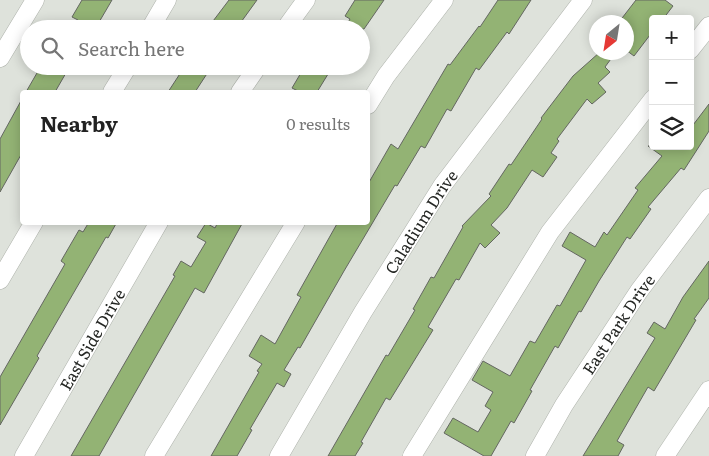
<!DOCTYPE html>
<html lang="en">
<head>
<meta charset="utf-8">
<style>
  body { margin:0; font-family:Literata,serif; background:#f2f2f2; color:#222 }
  .controls { position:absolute; right:15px; top:15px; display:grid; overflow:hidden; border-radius:5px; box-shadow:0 2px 12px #0003 }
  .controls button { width:45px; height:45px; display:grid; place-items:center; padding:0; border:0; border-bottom:1px solid #e0e0e0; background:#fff; color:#222; font:25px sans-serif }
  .compass { position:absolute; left:589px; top:15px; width:45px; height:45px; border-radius:50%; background:#fff; box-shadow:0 2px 12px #0003; rotate:210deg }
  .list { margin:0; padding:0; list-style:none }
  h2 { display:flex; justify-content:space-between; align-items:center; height:65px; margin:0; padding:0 20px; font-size:21px }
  h2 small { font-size:16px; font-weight:400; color:#767676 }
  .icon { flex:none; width:28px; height:28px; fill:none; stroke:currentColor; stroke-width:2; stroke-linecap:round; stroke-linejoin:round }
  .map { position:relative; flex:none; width:709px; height:456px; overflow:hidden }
  .search { position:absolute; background:#fff; box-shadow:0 2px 12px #0003; left:20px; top:20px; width:350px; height:55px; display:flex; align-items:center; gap:12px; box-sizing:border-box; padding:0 18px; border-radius:28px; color:#767676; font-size:19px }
  .panel { position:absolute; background:#fff; box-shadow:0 2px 12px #0003; left:20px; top:90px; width:350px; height:135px; border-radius:5px }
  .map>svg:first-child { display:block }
  .building { fill:#93b374; stroke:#646761 }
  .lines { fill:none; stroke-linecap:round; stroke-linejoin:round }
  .minor-casing { stroke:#aeb2ab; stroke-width:19 }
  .minor { stroke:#fff; stroke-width:18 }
  .labels { text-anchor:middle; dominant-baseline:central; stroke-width:4; stroke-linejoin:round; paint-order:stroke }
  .street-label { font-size:16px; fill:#252724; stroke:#ebefe8 }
</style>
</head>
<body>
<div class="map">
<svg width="709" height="456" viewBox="0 0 709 456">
  <rect width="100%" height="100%" fill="#dee2db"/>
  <!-- building -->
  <g class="building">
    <polygon points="82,0 112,0 95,29 73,29 78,20 72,17"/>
    <polygon points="229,0 257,0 236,29 207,29"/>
    <polygon points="355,0 384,0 364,29 344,29 350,19 345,16"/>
    <polygon points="498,0 531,0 509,34 507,32 479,70 476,68 451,111 447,109 425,148 421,146 397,186 395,185 344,271 300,348 298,347 284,370 291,374 284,387 277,383 250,429 252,430 237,456 211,456 259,372 257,371 262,364 249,356 261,335 275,344 301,297 297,295 338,222 368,222 368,184 391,144 398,149 448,64 450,65 479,26 480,27"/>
    <polygon points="636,0 665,0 673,6 663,19 653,19 653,31 634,56 626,50 626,22 619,22"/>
    <polygon points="600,52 616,52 605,67 610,72 598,83 606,92 592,104 587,99 557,139 559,141 551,153 557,157 543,177 532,170 507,208 491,225 500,233 485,248 480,243 459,280 456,279 428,327 433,330 390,400 386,398 361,442 363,443 355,456 328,456 386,355 388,356 415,310 413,309 431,277 434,278 463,227 462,226 491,196 489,194 509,164 511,165 542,119 541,118 573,76"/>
    <polygon points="41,66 70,66 55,92 26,92"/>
    <polygon points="185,66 212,66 195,92 168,92"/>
    <polygon points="305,66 333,66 317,92 300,92 292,88"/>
    <polygon points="22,99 22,153 0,192 0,139"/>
    <polygon points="709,104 709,131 684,170 681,168 648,207 651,209 630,239 627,237 599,281 581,312 579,311 558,348 555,346 530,390 532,391 514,423 511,421 491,456 484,456 444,433 453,418 478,432 491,410 485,406 493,392 472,380 483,361 510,376 530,341 535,343 557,305 560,306 586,260 562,246 570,232 595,247 604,232 607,235 638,190 635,188 662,156 648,146 690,146 690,129"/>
    <polygon points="89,222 117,222 108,238 106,237 37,356 39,358 0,425 0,377 65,264 61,261 79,230 83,232"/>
    <polygon points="218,222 243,222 204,293 195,288 99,456 71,456 175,276 173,275 181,261 191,267 206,242 197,237 206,223 215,228"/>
    <polygon points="709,261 709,298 694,319 696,320 654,391 648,387 617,441 624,445 618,456 583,456 655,338 647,333 654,322 665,329 683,297"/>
  </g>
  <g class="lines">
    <!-- minor casing -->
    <g class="minor-casing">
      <g id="minor">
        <polyline points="150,29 167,0"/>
        <polyline points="285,29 306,0"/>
        <polyline points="690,50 709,26"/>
        <polyline points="0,58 35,0"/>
        <polyline points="112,92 128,66"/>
        <polyline points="240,92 258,66"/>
        <polyline points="368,105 386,76 444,0"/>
        <polyline points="0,280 34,222"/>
        <path id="s1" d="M24 456 159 222"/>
        <polyline points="154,456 296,222"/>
        <path id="s2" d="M279 456 363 312 442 186 583 0"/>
        <polyline points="412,456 550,232 653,99"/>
        <path id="s3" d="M535 456 564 405 639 291 709 198"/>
        <polyline points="665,456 709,390"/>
      </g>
    </g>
    <!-- minor -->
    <use href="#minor" class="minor"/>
  </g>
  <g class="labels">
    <!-- street labels -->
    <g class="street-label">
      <text stroke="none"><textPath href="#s2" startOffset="274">Caladium Drive</textPath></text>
      <text stroke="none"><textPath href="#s3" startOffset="156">East Park Drive</textPath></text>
      <text stroke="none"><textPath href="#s1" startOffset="135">East Side Drive</textPath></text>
    </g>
  </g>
</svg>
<div class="controls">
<button>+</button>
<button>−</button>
<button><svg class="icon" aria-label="layers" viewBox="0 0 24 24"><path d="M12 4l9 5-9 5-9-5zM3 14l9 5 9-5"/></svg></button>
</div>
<svg class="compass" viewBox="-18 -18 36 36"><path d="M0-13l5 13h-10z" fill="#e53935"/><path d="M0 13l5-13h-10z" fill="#767676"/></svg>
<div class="search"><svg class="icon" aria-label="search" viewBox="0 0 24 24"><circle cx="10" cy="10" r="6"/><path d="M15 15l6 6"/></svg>Search here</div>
<section class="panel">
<h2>Nearby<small>0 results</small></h2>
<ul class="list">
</ul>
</section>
</div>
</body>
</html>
